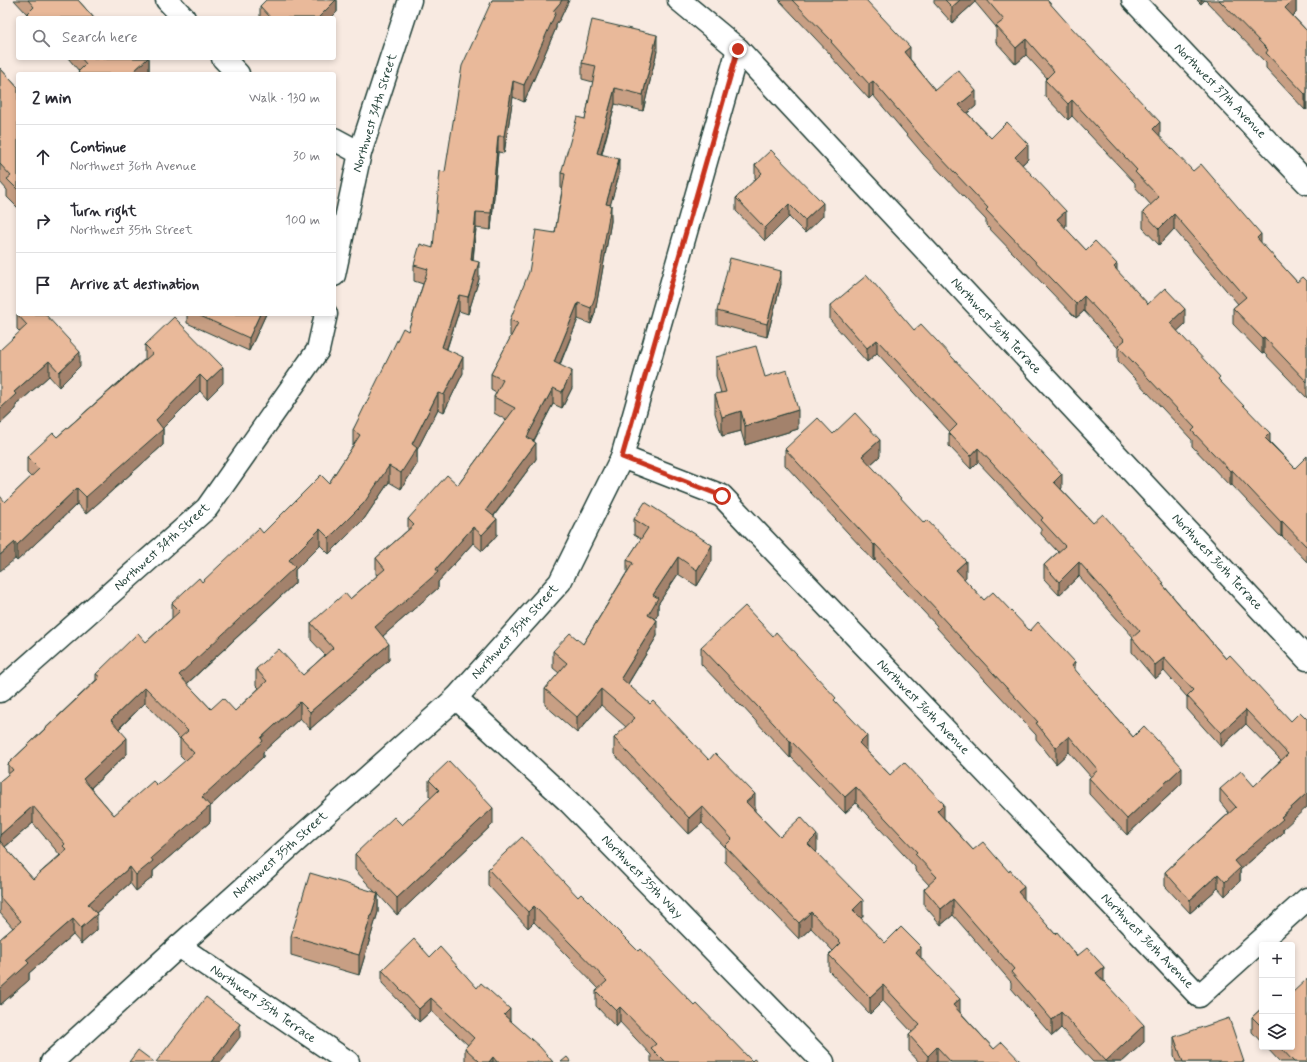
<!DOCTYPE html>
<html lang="en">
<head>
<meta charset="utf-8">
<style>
  body { margin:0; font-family:Mynerve,sans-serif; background:#f7f7f7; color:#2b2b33 }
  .controls { position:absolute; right:12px; bottom:12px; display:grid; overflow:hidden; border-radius:4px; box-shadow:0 2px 6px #0003 }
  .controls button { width:36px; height:36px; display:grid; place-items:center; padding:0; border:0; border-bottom:1px solid #e1e1e2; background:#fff; color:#2b2b33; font:20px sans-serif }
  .stop { position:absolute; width:12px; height:12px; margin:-9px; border:3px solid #c8321e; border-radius:50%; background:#fff }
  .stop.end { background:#c8321e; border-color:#fff; box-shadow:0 1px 4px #0008 }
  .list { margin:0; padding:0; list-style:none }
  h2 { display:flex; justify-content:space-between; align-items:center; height:52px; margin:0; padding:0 16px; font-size:17px }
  h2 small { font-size:13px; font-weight:400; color:#7c7c81 }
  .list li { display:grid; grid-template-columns:26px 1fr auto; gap:12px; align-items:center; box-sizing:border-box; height:64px; padding:0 16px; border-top:1px solid #e1e1e2 }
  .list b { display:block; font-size:15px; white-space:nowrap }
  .list p { margin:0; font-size:13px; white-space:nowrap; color:#7c7c81 }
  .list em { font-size:13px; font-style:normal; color:#7c7c81 }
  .icon { flex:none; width:22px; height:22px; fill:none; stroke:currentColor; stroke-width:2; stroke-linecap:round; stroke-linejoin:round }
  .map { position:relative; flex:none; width:1307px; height:1062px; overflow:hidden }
  .search { position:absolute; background:#fff; box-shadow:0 2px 6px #0003; left:16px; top:16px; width:320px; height:44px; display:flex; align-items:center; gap:10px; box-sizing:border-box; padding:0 14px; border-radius:4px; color:#7c7c81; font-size:15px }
  .panel { position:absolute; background:#fff; box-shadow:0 2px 6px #0003; left:16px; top:72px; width:320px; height:244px; border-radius:4px }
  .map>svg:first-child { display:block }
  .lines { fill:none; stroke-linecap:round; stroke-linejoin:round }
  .street-casing { stroke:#1f3d34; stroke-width:25 }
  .street { stroke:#fff; stroke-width:22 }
  .wall { fill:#c89f84; stroke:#1f3d34; fill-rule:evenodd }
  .shaded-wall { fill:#a3826c; stroke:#1f3d34 }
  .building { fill:#e9b99a; stroke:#1f3d34; fill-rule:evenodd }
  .route { stroke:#c8321e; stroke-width:5 }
  .labels { text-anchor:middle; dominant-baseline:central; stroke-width:4; stroke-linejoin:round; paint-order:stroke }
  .street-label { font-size:13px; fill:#1f3d34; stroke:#fff }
</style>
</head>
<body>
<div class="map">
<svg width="1307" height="1062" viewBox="0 0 1307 1062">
  <rect width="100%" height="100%" fill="#f8eae1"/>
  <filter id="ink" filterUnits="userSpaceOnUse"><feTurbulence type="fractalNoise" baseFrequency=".025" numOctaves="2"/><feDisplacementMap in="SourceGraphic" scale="8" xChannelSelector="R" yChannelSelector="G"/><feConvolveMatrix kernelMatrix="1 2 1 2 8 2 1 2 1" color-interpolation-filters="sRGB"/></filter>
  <g filter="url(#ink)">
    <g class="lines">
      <!-- street casing -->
      <g class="street-casing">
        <g id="street">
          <polyline points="167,0 184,18"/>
          <polyline points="679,0 738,49 1307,659"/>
          <polyline points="1133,0 1307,183"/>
          <polyline points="223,58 238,74"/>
          <polyline points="334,139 360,153"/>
          <polyline points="334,275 360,153 410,0"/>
          <polyline points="622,457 722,496 1199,996 1307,899"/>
          <polyline points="0,691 207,508 318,350 326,314"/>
          <polyline points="456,698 570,803 823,1062"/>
          <polyline points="179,946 348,1062"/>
          <polyline points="52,1062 179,946 456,698 560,582 622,457 738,49"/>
        </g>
      </g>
      <!-- street -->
      <use href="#street" class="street"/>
    </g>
    <!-- wall -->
    <g class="wall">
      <polygon points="14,0 78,0 94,18 26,18 26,15 27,14"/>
      <polygon points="337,0 337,12 331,18 260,18 260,6"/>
      <path d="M492 0H569L560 19 556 24V28L524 102 513 97 504 153 498 152 491 230 476 228 473 261 479 279 468 314 459 311 447 349 463 373 444 412 438 409 417 450V464L401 489 389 482 364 519 329 554 320 545 295 570V583L187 684 211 709 235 711 259 688 256 685V669L303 675 325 655 311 640V623L350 599 377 576 376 574V558L408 530V519L458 485 506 420 494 413V397L496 393 491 390V374L511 337 510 336V320L555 233 562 190 561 189V173L585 119 593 82 582 79V63L657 51 643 111 615 104 602 154 619 175 610 205 611 221 595 313 591 324 578 319 560 365 572 388 562 408 553 404 534 441 536 459 494 516 497 535 482 551 473 543 438 582V588L383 636 389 660 310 729 300 718 263 752V757L210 806V822L153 871V877L136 891 130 883 96 913 97 930 81 944 73 935 29 973V980L0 1005V939L13 928 0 913V781L8 775V764L96 680V674L146 642 172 618V603L202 582 263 533 329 483 353 446V430L408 331 423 284 414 281V265L433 248 445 172ZM145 703 180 739V755L186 761 157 785 114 815 91 788 127 754 119 729ZM33 823 60 855 33 879 5 847Z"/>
      <polygon points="779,0 866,0 910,59 935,90 976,106 967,113 991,138 1028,159 1022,165 1066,226 1064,227 1086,250 1117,271 1148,304 1185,324 1177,331 1220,381 1270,442 1295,468 1307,456 1307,562 1282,536 1281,537 1232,485 1230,486 1192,446 1192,440 1118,361 1118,348 1084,311 1076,318 986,225 986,220 923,154 873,95 869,99 831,57 831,55"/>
      <polygon points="934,0 1047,0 1160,138 1261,243 1297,282 1307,281 1307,398 1264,353 1262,354 1233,324 1233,308 1238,304 1174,229 1159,245 1143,228 1143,212 1151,205 1135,187 1135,183 1072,116 1068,120 1045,96 1045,80 1047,78 1026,55 1016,64 996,42 996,27 975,2 952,23 934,3"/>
      <polygon points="1197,0 1296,0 1296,13 1293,16 1307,31 1307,110 1306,109 1305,110 1266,68 1266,63 1205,0 1201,4"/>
      <polygon points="68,58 149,58 149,72 146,74 78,74 78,72 79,71"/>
      <polygon points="0,68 18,88 18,208 7,197 7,190 0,182"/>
      <polygon points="755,165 823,216 805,233 789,217 765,241 736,211 736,198 756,179 755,178"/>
      <polygon points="781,284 767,337 717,324 717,311"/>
      <polygon points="830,306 914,330 1062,488 1061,489 1093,523 1164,586 1226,659 1291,721 1283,833 1240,870 1240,881 1225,896 1218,888 1190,913 1165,886 1165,872 1229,813 1220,802 1220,789 1254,786 1281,760 1246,724 1221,747 1187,709 1187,697 1164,671 1155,679 1132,652 1132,638 1133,637 1079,576 1059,595 1044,579 1044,565 1058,552 1041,534 1041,529 978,462 971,469 949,446 949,433 950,432 877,353 867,362 830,320"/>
      <polygon points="17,314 80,366 59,387 49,376 16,405 16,409 0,424 20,332 17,329"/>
      <polygon points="187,314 266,314 249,351 187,323"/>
      <polygon points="145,345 223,383 207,399 200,391 163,428 163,445 86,514 77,504 17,561 15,559 5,502 31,477 27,473 27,457 57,437 145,359"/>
      <polygon points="716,357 765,377 798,429 745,445 741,431 722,436 715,413 715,394 721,393 716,376"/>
      <polygon points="833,434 880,456 870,465 966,577 964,579 984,600 1030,631 1075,670 1133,737 1182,783 1127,835 1089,794 1089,778 1091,777 1069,752 1056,764 1036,739 1036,735 937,628 937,626 875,560 874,561 785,465 785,449"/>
      <polygon points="634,519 712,561 697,586 678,574 658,604 658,614 655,619 657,636 628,684 755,811 780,837 817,851 816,852 863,916 861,919 885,943 921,958 960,1012 994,1049 1021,1062 919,1062 909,1051 909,1035 912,1032 883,1001 870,1014 829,971 829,955 833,951 811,928 799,939 725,862 725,847 702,823 689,834 614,754 614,738 626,727 601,705 577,733 545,705 545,689 559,673 553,668 553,651 583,644 627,572 627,560 641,539 634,535"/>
      <polygon points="701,647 836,702 867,751 890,775 944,818 973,850 1024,900 1055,934 1104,981 1144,1042 1122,1062 1093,1062 1061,1028 1052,1036 1011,988 1011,982 953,915 941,925 924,905 924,889 929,885 915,870 915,867 856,803 845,813 791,757 790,758 741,705 741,706 701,664"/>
      <polygon points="429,780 493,824 397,915 378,894 378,912 359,975 291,955 291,936 375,892 355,870 355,854 402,825 431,798 429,796"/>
      <polygon points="488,869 578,897 638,951 752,1061 758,1062 651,1062 651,1055 620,1022 616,1027 596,1006 596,991 599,989 534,922 528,928 488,885"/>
      <polygon points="430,957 477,988 553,1062 466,1062 465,1061 465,1048 468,1045 431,1011 419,1022 382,983 382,970"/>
      <polygon points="1262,1008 1262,1043 1252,1032 1252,1017"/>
      <polygon points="1174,1037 1244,1062 1176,1062 1174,1056"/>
      <polygon points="1266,1047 1292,1047 1307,1062 1280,1062"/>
    </g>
    <!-- shaded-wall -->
    <g class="shaded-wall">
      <polygon points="336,0 337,0 337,12 331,18 318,18"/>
      <polygon points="562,0 569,0 560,19 556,24 556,28 524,102 524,85 553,11"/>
      <polygon points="960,0 975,0 975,2 952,23 952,7"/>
      <polygon points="1201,0 1205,0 1201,4"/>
      <polygon points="1293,0 1296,0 1296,13 1285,23 1285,8"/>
      <polygon points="657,35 657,51 643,111 643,95"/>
      <polygon points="1026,39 1026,55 1016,64 1016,48"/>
      <polygon points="910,47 910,62 904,52"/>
      <polygon points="148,58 149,58 149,72 146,74 134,74 134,71"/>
      <polygon points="513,81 513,97 504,153 504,136"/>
      <polygon points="873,81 873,95 869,99 869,84"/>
      <polygon points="615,88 615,104 597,169 597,153"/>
      <polygon points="976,91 976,106 959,120 959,105"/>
      <polygon points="1306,93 1306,109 1305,110 1305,94"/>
      <polygon points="1072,100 1072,116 1068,120 1068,104"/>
      <polygon points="1160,122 1160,138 1153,129"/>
      <polygon points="498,136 498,152 491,230 491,213"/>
      <polygon points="1028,144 1028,159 1015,171 1015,157"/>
      <polygon points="619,159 619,175 606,220 606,204"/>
      <polygon points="823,203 823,216 805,233 805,220"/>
      <polygon points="789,204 789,217 765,241 765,228"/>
      <polygon points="611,205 611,221 595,313 591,324 591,308"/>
      <polygon points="1066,211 1066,226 1057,234 1057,219"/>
      <polygon points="476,212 476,228 471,276 471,260"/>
      <polygon points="1174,214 1174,229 1159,245 1159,229"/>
      <polygon points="1261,234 1261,250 1257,238"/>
      <polygon points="479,262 479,279 468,314 468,297"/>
      <polygon points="1117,264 1117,279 1114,267"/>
      <polygon points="781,271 781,284 767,337 767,324"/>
      <polygon points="459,295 459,311 442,363 442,347"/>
      <polygon points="1084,296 1084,311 1076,318 1076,304"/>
      <polygon points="578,303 578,319 554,378 554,362"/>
      <polygon points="1185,309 1185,324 1170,338 1170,323"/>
      <polygon points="260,314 266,314 249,351 249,338"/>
      <polygon points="1264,337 1264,353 1262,354 1262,338"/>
      <polygon points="877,340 877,353 867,362 867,348"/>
      <polygon points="80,352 80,366 59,387 59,372"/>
      <polygon points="463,357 463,373 444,412 444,395"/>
      <polygon points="49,361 49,376 16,405 16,409 0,424 0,409 14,392"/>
      <polygon points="223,367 223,383 207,399 207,382"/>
      <polygon points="572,371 572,388 562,408 562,392"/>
      <polygon points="200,375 200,391 160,431 163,429 163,445 86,514 86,497 156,420"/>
      <polygon points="553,388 553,404 527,453 527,437"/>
      <polygon points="438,393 438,409 417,450 417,464 401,489 401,473 412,444"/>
      <polygon points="798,410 798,429 745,445 745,426"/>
      <polygon points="741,411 741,431 722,436 722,417"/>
      <polygon points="1270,433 1270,448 1265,438"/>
      <polygon points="880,440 880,456 862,472 862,456"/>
      <polygon points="536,443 536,459 486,526 486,510"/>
      <polygon points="978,448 978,462 971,469 971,456"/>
      <polygon points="389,466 389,482 364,519 329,554 329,538"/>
      <polygon points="1232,470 1232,485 1230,486 1230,471"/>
      <polygon points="1062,474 1062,488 1054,495 1054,482"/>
      <polygon points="77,488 77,504 17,561 17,545"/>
      <polygon points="497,519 497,535 482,551 482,535"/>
      <polygon points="1282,521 1282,536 1281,537 1281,522"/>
      <polygon points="473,527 473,543 438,582 438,588 375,643 375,627 436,569"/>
      <polygon points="320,529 320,545 295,570 295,583 179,691 179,675 289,560"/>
      <polygon points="15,542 15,559 0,571 0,555"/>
      <polygon points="875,544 875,560 874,561 874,545"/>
      <polygon points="712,545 712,561 697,586 697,570"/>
      <polygon points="678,557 678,574 658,604 658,614 648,631 648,615 653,595"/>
      <polygon points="966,561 966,577 956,586 956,570"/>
      <polygon points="1079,562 1079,576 1059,595 1059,582"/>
      <polygon points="657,620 657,636 621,695 621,678"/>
      <polygon points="389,644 389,660 310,729 310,712"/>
      <polygon points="1164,658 1164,671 1155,679 1155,665"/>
      <polygon points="1075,662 1075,678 1072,666"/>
      <polygon points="145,687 145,703 111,736 111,720"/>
      <polygon points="601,689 601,705 577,733 577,717"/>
      <polygon points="300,702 300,718 263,752 263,757 207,809 210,806 210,822 153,871 153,877 136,891 136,875 202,797 261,738"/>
      <polygon points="1246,710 1246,724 1221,747 1221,733"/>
      <polygon points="867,735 867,752 859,743"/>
      <polygon points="1069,736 1069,752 1056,764 1056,748"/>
      <polygon points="127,738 127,754 83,795 83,779"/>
      <polygon points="790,741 791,741 791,757 790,758"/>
      <polygon points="1182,767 1182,783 1127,835 1127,819"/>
      <polygon points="856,787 856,803 845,813 845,797"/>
      <polygon points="1307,793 1307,807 1283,829 1283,833 1240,870 1240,881 1225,896 1225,882 1234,861"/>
      <polygon points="755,794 755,811 746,819 746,802"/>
      <polygon points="944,804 944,821 937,811"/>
      <polygon points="33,806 33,823 0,851 0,835"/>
      <polygon points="702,806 702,823 689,834 689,818"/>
      <polygon points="493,808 493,824 397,915 397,898"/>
      <polygon points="817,835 817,851 808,860 808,844"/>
      <polygon points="130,867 130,883 88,920 88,904"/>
      <polygon points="1218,874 1218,888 1190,913 1190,900"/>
      <polygon points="1024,887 1024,903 1018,892"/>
      <polygon points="378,893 378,912 359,975 359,955"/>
      <polygon points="953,899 953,915 941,925 941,909"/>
      <polygon points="863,900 863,916 853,927 853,910"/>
      <polygon points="534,906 534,922 528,928 528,912"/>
      <polygon points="811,912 811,928 799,939 799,923"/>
      <polygon points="97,914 97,930 81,944 81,928"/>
      <polygon points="73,919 73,935 29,973 29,980 0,1005 0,989 26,960"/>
      <polygon points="921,947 921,964 916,953"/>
      <polygon points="1104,967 1104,983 1096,973"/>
      <polygon points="883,985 883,1001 870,1014 870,997"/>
      <polygon points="431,998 431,1011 419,1022 419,1009"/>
      <polygon points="960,999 960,1016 953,1005"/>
      <polygon points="620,1007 620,1022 616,1027 616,1011"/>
      <polygon points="510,1009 510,1022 504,1015"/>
      <polygon points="1061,1012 1061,1028 1052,1036 1052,1020"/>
      <polygon points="240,1024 240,1037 221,1062 211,1062"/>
      <polygon points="1144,1025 1144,1042 1122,1062 1106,1062 1106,1061"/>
      <polygon points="937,1047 937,1062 928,1062 928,1056"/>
      <polygon points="493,1057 493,1062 489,1062"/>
    </g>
    <!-- building -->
    <g class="building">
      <polygon points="28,0 78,0 94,18 28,18 26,15 34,7"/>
      <polygon points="266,0 336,0 318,18 271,18 260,6"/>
      <path d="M492 0H562L560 3 553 11 556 12 524 85 513 81 504 136H498L491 213 476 212 471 260 479 262 468 297 459 295 442 347 463 357 444 395 438 393 412 444 417 448 401 473 389 466 364 503 329 538 320 529 289 560 295 567 179 675 211 709 223 698 235 711 267 681 256 669 279 649 303 675 333 648 311 623 345 593 350 599 385 569 376 558 414 525 408 519 447 475 458 485 515 408 494 397 503 380 491 374 518 323 510 320 529 272 536 230 555 233 565 174 561 173 577 117 585 119 596 66 582 63 592 20 657 35 643 95 615 88 597 153 619 159 606 204 611 205 595 297 591 308 578 303 554 362 572 371 562 392 553 388 527 437 536 443 486 510 497 519 482 535 473 527 436 569 438 572 375 627 389 644 310 712 300 702 261 738 263 741 202 797 210 806 151 858 153 861 136 875 130 867 88 904 97 914 81 928 73 919 26 960 29 963 0 989V939L21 921 0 897V841L33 879 67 850 63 846 65 844 33 806 0 835V781L13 770 8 764 100 677 96 674 138 633 146 642 180 611 172 603 199 578 202 582 259 528 263 533 321 475 329 483 360 435 353 430 403 328 408 331 428 269 414 265 420 244 433 248 440 171 445 172 462 66ZM145 687 188 731 180 738 194 753 157 785 153 781 114 815 83 779 127 738 111 720Z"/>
      <polygon points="792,0 866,0 910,47 904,52 935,90 958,70 976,91 959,105 991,138 1007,122 1028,144 1015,157 1066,211 1057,219 1086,250 1095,241 1117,264 1114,267 1148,304 1165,288 1185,309 1170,323 1220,377 1218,379 1270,433 1265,438 1295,468 1307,456 1307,547 1282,521 1281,522 1232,470 1230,471 1192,431 1195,428 1118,346 1125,340 1084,296 1076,304 986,210 988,208 923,139 873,81 869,84 831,42 832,41"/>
      <polygon points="945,0 960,0 952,7"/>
      <polygon points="987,0 1047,0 1070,26 1160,122 1153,129 1193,171 1201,164 1261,234 1257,238 1297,282 1303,277 1307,281 1307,382 1264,337 1262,338 1233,308 1246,297 1174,214 1159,229 1143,212 1159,197 1135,172 1137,170 1072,100 1068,104 1045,80 1054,71 1026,39 1016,48 996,26 1004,20"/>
      <polygon points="1219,0 1293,0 1285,8 1307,31 1307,94 1306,93 1305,94 1266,53 1268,50"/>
      <polygon points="81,58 148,58 134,71 137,74 80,74 78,72 86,64"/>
      <polygon points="0,68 18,88 18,190 7,179 11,176 0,164"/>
      <polygon points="771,150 823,203 805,220 789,204 765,228 736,198 762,173 755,165"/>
      <polygon points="730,258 781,271 767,324 717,311"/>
      <polygon points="867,275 914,330 921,324 1062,474 1054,482 1093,523 1103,514 1164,583 1162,584 1226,659 1230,655 1291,721 1300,712 1307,719 1307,793 1281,817 1283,819 1234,861 1240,868 1225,882 1218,874 1190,900 1165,872 1236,807 1220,789 1241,771 1254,786 1288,754 1246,710 1221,733 1187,696 1193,690 1164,658 1155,665 1132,638 1140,631 1079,562 1059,582 1044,565 1065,546 1041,520 1043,518 978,448 971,456 949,433 957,425 877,340 867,348 830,306"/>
      <polygon points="18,313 18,314 45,314 80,352 59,372 49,361 14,392 16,394 0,409 0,350 27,325 17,314"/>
      <polygon points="196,314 260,314 249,338"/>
      <polygon points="174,317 223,367 207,382 200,375 156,420 163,429 86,497 77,488 17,545 15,542 0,555 0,496 5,502 39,469 27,457 53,433 57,437 153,353 145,345"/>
      <polygon points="756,346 765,377 787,370 798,410 745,426 741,411 722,417 715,394 726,392 716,357"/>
      <polygon points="855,413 880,440 862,456 924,523 927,520 966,561 956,570 984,600 993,592 1030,631 1038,622 1075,662 1072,666 1133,737 1144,726 1182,767 1127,819 1089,778 1098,770 1069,736 1056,748 1036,723 1038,722 937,612 938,611 875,544 874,545 785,449 818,418 833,434"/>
      <polygon points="645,502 712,545 697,570 678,557 653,595 658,598 648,615 657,620 621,678 650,704 653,701 709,760 715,753 755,794 746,802 780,837 801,817 817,835 808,844 863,900 853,910 885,943 901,927 921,947 916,953 960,999 953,1005 994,1049 1002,1042 1021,1062 951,1062 937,1047 928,1056 909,1035 920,1025 883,985 870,997 829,955 841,943 811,912 799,923 725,846 732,839 702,806 689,818 614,738 635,718 601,689 577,717 545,689 567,663 553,651 570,633 583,644 633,563 627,560 648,528 634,519"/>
      <polygon points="745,606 773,636 776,632 836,698 834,700 867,735 859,743 890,775 904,762 944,804 937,811 973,850 983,842 1009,872 1010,870 1024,887 1018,892 1055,934 1057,932 1077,956 1087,948 1104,967 1096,973 1144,1025 1106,1061 1061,1012 1052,1020 1011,972 1014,969 953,899 941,909 924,889 937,877 915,854 917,852 856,787 845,797 791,741 790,741 741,689 701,647"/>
      <polygon points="449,761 493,808 397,898 355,854 394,817 402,825 439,790 429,780"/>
      <polygon points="522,837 578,897 581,894 638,951 640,949 695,1006 697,1004 752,1061 754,1059 758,1062 665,1062 651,1048 656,1044 620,1007 616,1011 596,991 607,981 534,906 528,912 488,869"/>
      <polygon points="310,873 378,893 359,955 291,936"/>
      <polygon points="414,939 430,957 440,947 477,988 481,983 510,1009 504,1015 540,1047 553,1062 497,1062 493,1057 489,1062 480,1062 465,1048 474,1038 431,998 419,1009 382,970"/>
      <polygon points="1307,979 1307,1062 1294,1062 1280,1047 1292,1047 1292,993"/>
      <polygon points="206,997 240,1024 211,1062 156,1062"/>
      <polygon points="1262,1008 1262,1027 1252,1017"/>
      <polygon points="1229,1018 1244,1062 1183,1062 1174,1037"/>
      <polygon points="138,1050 154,1062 129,1062"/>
      <polygon points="567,1057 571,1062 561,1062"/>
    </g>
  </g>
  <g class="lines" filter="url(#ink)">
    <!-- route -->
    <polyline class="route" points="722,496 622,457 738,49"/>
  </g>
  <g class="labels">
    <!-- street labels -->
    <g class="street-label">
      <text transform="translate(1220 91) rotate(46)">Northwest 37th Avenue</text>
      <text transform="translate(375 113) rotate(-73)">Northwest 34th Street</text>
      <text transform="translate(996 326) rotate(47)">Northwest 36th Terrace</text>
      <text transform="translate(162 547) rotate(-42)">Northwest 34th Street</text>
      <text transform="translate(1217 562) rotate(47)">Northwest 36th Terrace</text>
      <text transform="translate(515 632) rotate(-48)">Northwest 35th Street</text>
      <text transform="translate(923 707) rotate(46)">Northwest 36th Avenue</text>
      <text transform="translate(280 855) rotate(-42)">Northwest 35th Street</text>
      <text transform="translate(642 877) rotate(46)">Northwest 35th Way</text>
      <text transform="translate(1147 941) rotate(46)">Northwest 36th Avenue</text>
      <text transform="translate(263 1004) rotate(35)">Northwest 35th Terrace</text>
    </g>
  </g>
</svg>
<div class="controls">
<button>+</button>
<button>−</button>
<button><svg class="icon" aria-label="layers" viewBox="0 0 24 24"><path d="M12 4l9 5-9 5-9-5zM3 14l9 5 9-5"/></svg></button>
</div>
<div class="stop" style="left:722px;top:496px"></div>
<div class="stop end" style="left:738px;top:49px"></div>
<div class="search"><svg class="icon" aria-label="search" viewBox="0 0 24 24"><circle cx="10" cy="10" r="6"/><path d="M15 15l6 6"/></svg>Search here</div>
<section class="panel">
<h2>2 min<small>Walk · 130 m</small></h2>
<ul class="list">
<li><svg class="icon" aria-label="ahead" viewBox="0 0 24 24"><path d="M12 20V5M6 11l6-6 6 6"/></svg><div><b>Continue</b><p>Northwest 36th Avenue</p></div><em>30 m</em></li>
<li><svg class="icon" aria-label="right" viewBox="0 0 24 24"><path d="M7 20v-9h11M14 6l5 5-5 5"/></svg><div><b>Turn right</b><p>Northwest 35th Street</p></div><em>100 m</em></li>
<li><svg class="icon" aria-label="arrive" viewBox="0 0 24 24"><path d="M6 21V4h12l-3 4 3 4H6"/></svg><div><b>Arrive at destination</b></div></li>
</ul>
</section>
</div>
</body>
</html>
